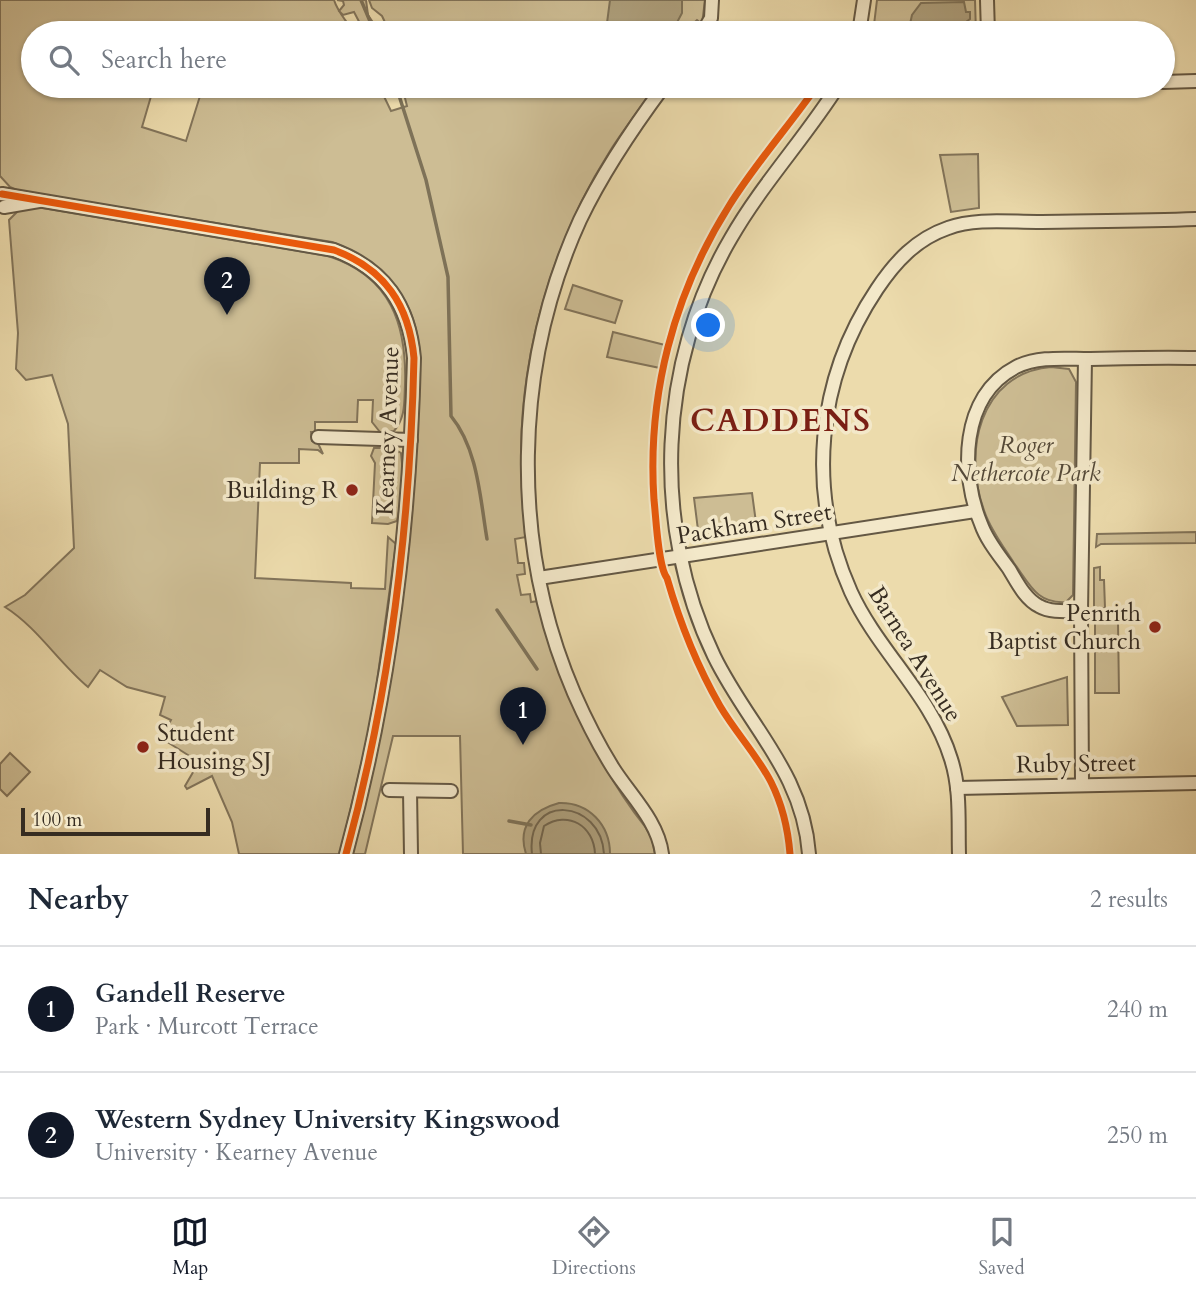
<!DOCTYPE html>
<html lang="en">
<head>
<meta charset="utf-8">
<style>
  body { margin:0; font-family:Cardo,serif; background:#f2f2f3; color:#1f2937 }
  .scale { position:absolute; left:21px; bottom:18px; width:189px; box-sizing:border-box; padding-left:7px; border:4px solid #362c21; border-top:0; font-size:19px; line-height:24px; white-space:nowrap; color:#362c21; -webkit-text-stroke:5px #f3e8c9; paint-order:stroke }
  .you { position:absolute; left:709px; top:326px; width:24px; height:24px; margin:-18px; border:5px solid #fff; border-radius:50%; background:#1a73e8; box-shadow:0 0 0 10px #1a73e833 }
  .badge { display:grid; place-items:center; width:46px; height:46px; border-radius:50%; background:#111827; color:#fff; font-size:23px; font-weight:700 }
  .pin { position:absolute; translate:-50% -58px; filter:drop-shadow(0 2px 4px #0008) }
  .pin::after { content:''; position:absolute; top:37px; width:24px; height:21px; background:inherit; clip-path:polygon(0 0,100% 0,50% 100%) }
  .list { margin:0; padding:0; list-style:none }
  h2 { display:flex; justify-content:space-between; align-items:center; height:91px; margin:0; padding:0 28px; font-size:30px }
  h2 small { font-size:23px; font-weight:400; color:#747a83 }
  .list li { display:grid; grid-template-columns:46px 1fr auto; gap:21px; align-items:center; box-sizing:border-box; height:126px; padding:0 28px; border-top:2px solid #e0e1e3 }
  .list b { display:block; font-size:26px; white-space:nowrap }
  .list p { margin:0; font-size:23px; white-space:nowrap; color:#747a83 }
  .list em { font-size:23px; font-style:normal; color:#747a83 }
  .icon { flex:none; width:38px; height:38px; fill:none; stroke:currentColor; stroke-width:2; stroke-linecap:round; stroke-linejoin:round }
  .map { position:relative; flex:none; width:1196px; height:854px; overflow:hidden }
  .search { position:absolute; background:#fff; box-shadow:0 2px 5px #0004; left:21px; right:21px; top:21px; height:77px; display:flex; align-items:center; gap:18px; box-sizing:border-box; padding:0 24px; border-radius:38px; color:#747a83; font-size:26px }
  .sheet { height:343px; background:#fff }
  nav { display:flex; justify-content:space-around; align-items:center; box-sizing:border-box; height:98px; border-top:2px solid #e0e1e3; background:#fff; font-size:19px; color:#747a83 }
  nav a { display:grid; justify-items:center; gap:4px }
  nav .on { color:#111827 }
  .map>svg:first-child { display:block }
  .green { fill:#cdbd94; stroke:#82745a; stroke-width:2 }
  .water { fill:#aea07d; stroke:#7e7258; stroke-width:2 }
  .lines { fill:none; stroke-linecap:round; stroke-linejoin:round }
  .shore { stroke:#72664f; stroke-width:2 }
  .stream { stroke:#7e7258; stroke-width:3.5 }
  .minor-casing { stroke:#645844; stroke-width:16 }
  .minor { stroke:#f3e8c9; stroke-width:12 }
  .cycleway-casing { stroke:#f3e8c9; stroke-width:11 }
  .cycleway { stroke:#e8590c; stroke-width:7 }
  .poi-dot { fill:#8f2418; stroke:#f3e8c9; stroke-width:2.5 }
  .labels { text-anchor:middle; dominant-baseline:central; stroke-width:7; stroke-linejoin:round; paint-order:stroke }
  .street-label { font-size:24px; fill:#362c21; stroke:#f3e8c9 }
  .park-label { font-size:24px; font-style:italic; fill:#544938; stroke:#f3e8c9 }
  .poi-label { font-size:24px; fill:#362c21; stroke:#f3e8c9; text-anchor:end }
  .district-label { font-size:32px; font-weight:bold; letter-spacing:2px; fill:#7a1f14; stroke:#f3e8c9 }
</style>
</head>
<body>
<div class="map">
<svg width="1196" height="854" viewBox="0 0 1196 854">
  <rect width="100%" height="100%" fill="#ecdbac"/>
  <filter id="stains"><feTurbulence type="fractalNoise" baseFrequency=".00286" numOctaves="4"/><feColorMatrix values="0 0 0 0 .2 0 0 0 0 .09 0 0 0 0 .02 0 0 0 .5 -.17"/></filter>
  <radialGradient id="worn" r=".72"><stop offset=".6" stop-color="#630" stop-opacity="0"/><stop offset="1" stop-color="#630" stop-opacity=".3"/></radialGradient>
  <!-- green -->
  <g class="green">
    <path d="M0 0H334C338 13 347 21 354 33H33V86H154L142 127 186 141 200 96 167 86H379L391 111 407 106 402 86H656C641 107 624 129 610 151 554 239 522 347 521 451 521 480 524 508 526 537L515 539 518 563H524L525 574 517 575 521 595 530 594 531 602 538 601C561 682 593 761 646 828L652 839 655 854H463L460 736H393L365 854H351L360 821 418 398C419 382 421 365 419 349 415 296 380 260 332 242L19 191 10 187 0 176Z"/>
    <polygon points="337,0 366,0 368,15 380,33 365,33 354,12 343,15 339,11 344,5 343,1"/>
    <polygon points="369,0 705,0 702,24 697,20 683,33 390,33 382,16 372,8"/>
    <polygon points="877,0 975,0 976,33 873,33"/>
    <polygon points="978,154 979,208 951,212 940,155"/>
    <path d="M37 207 328 256C391 276 407 325 405 385 404 402 406 417 394 431L380 432 372 422 373 400H358L357 422H315V432H311L312 441H317L323 454 318 450 299 449V463H260L255 578 351 583V588L385 589 388 537 396 544 372 718 340 854H239L232 822 212 776 187 789 185 786 199 762 161 738 171 720 160 715 165 697 127 687 100 670 88 687C58 662 38 628 5 607L25 595 74 548 68 424 52 375 26 380 16 369 18 333 9 220 19 210Z"/>
    <polygon points="573,285 622,301 615,323 565,309"/>
    <polygon points="613,332 665,345 660,368 607,357"/>
    <path d="M1051 367 1069 369 1076 382 1073 595 1066 602C1037 604 1030 585 1014 563 1003 546 991 530 985 513 962 453 979 373 1051 367Z"/>
    <path d="M374 448H393L401 453C404 475 402 499 397 521L388 524 372 523 375 463 371 456Z"/>
    <polygon points="752,493 757,530 709,538 698,530 694,498"/>
    <polygon points="1196,532 1196,543 1101,544 1096,547 1097,534"/>
    <polygon points="1100,567 1100,580 1104,580 1105,608 1094,610 1094,568"/>
    <polygon points="1095,620 1118,622 1119,693 1095,693"/>
    <polygon points="1067,677 1068,725 1017,726 1002,697"/>
    <polygon points="10,753 30,772 7,796 0,789 0,764"/>
  </g>
  <!-- water -->
  <g class="water">
    <polygon points="610,0 682,0 682,13 673,30 676,33 610,33 607,23"/>
    <polygon points="964,2 966,12 970,12 970,19 966,22 966,33 908,33 912,15 921,3"/>
    <path d="M559 803C589 802 610 825 610 854H526C517 826 533 810 559 803Z"/>
  </g>
  <g class="lines">
    <!-- shore -->
    <g class="shore">
      <path d="M532 854C525 792 601 799 604 854"/>
      <path d="M541 854 540 843 544 826C568 810 594 826 595 854"/>
    </g>
    <!-- stream -->
    <g class="stream">
      <polyline points="361,0 375,33"/>
      <path d="M396 86 426 180 448 277 451 416C478 449 480 498 487 539"/>
      <polyline points="497,610 537,669"/>
      <polyline points="509,821 531,825"/>
    </g>
    <!-- minor casing -->
    <g class="minor-casing">
      <g id="minor">
        <polyline points="987,0 988,33"/>
        <polyline points="702,33 711,18 712,0"/>
        <polyline points="859,33 864,0"/>
        <polyline points="1163,82 1196,81"/>
        <polyline points="890,86 896,86"/>
        <path d="M2 194 334 250C385 269 409 305 414 358 410 525 390 693 346 854"/>
        <polyline points="4,207 39,201"/>
        <polyline points="318,437 411,440"/>
        <polyline points="539,578 975,511"/>
        <path d="M1081 611C1067 611 1051 613 1039 606 1025 599 1017 582 1009 569 999 555 987 541 981 524 960 474 960 396 1016 367 1038 356 1065 359 1089 359 1125 358 1160 357 1196 358"/>
        <polyline points="1082,784 1081,611 1085,359"/>
        <polyline points="957,788 1196,783"/>
        <polyline points="389,790 451,791"/>
        <polyline points="410,791 411,854"/>
        <path d="M662 854C658 821 630 795 613 768 598 744 585 718 574 693 510 544 513 367 580 220 603 172 632 129 664 86"/>
        <path d="M809 854C803 772 748 726 714 656 651 525 658 362 731 238 762 184 805 138 838 86"/>
        <path d="M959 854C958 822 961 790 951 759 932 696 878 651 851 592 806 492 816 380 877 289 895 262 916 239 948 228 975 218 1008 222 1037 222 1090 221 1143 221 1196 219"/>
      </g>
    </g>
    <!-- minor -->
    <use href="#minor" class="minor"/>
    <!-- cycleway casing -->
    <g class="cycleway-casing">
      <g id="cycleway">
        <path d="M2 194 334 250C385 269 409 305 414 358 410 525 390 693 346 854"/>
        <path d="M790 854C788 829 782 804 771 782 757 755 736 733 720 706 697 666 680 623 667 578 658 567 656 517 654 500 647 396 673 295 729 206 755 164 789 126 817 86"/>
      </g>
    </g>
    <!-- cycleway -->
    <use href="#cycleway" class="cycleway"/>
  </g>
  <!-- markers -->
  <g class="poi-dot">
    <circle cx="352" cy="490" r="7"/>
    <circle cx="1155" cy="627" r="7"/>
    <circle cx="143" cy="747" r="7"/>
  </g>
  <g class="labels">
    <!-- street labels -->
    <g class="street-label">
      <text transform="translate(388 431) rotate(-88)">Kearney Avenue</text>
      <text transform="translate(754 524) rotate(-9)">Packham Street</text>
      <text transform="translate(915 654) rotate(58)">Barnea Avenue</text>
      <text transform="translate(1076 764) rotate(-1)">Ruby Street</text>
    </g>
    <!-- park labels -->
    <g class="park-label">
      <text x="1026" y="445">Roger<tspan x="1026" dy="28">Nethercote Park</tspan></text>
    </g>
    <!-- poi labels -->
    <g class="poi-label">
      <text x="338" y="490">Building R</text>
      <text x="1141" y="613">Penrith<tspan x="1141" dy="28">Baptist Church</tspan></text>
      <text x="157" y="733" text-anchor="start">Student<tspan x="157" dy="28">Housing SJ</tspan></text>
    </g>
    <!-- district labels -->
    <g class="district-label">
      <text x="781" y="421">CADDENS</text>
    </g>
  </g>
  <rect width="100%" height="100%" filter="url(#stains)"/>
  <rect width="100%" height="100%" fill="url(#worn)"/>
</svg>
<div class="scale">100 m</div>
<div class="you"></div>
<div class="pin badge" style="left:523px;top:745px">1</div>
<div class="pin badge" style="left:227px;top:315px">2</div>
<div class="search"><svg class="icon" aria-label="search" viewBox="0 0 24 24"><circle cx="10" cy="10" r="6"/><path d="M15 15l6 6"/></svg>Search here</div>
</div>
<section class="sheet">
<h2>Nearby<small>2 results</small></h2>
<ul class="list">
<li><span class="badge">1</span><div><b>Gandell Reserve</b><p>Park · Murcott Terrace</p></div><em>240 m</em></li>
<li><span class="badge">2</span><div><b>Western Sydney University Kingswood</b><p>University · Kearney Avenue</p></div><em>250 m</em></li>
</ul>
</section>
<nav>
<a class="on"><svg class="icon" aria-label="map" viewBox="0 0 24 24"><path d="M3 6l6-2 6 2 6-2v14l-6 2-6-2-6 2zM9 4v14M15 6v14"/></svg>Map</a>
<a><svg class="icon" aria-label="directions" viewBox="0 0 24 24"><path d="M12 3l9 9-9 9-9-9zM9 14v-3h6M13 9l2 2-2 2"/></svg>Directions</a>
<a><svg class="icon" aria-label="saved" viewBox="0 0 24 24"><path d="M7 4h10v16l-5-4-5 4z"/></svg>Saved</a>
</nav>
</body>
</html>
